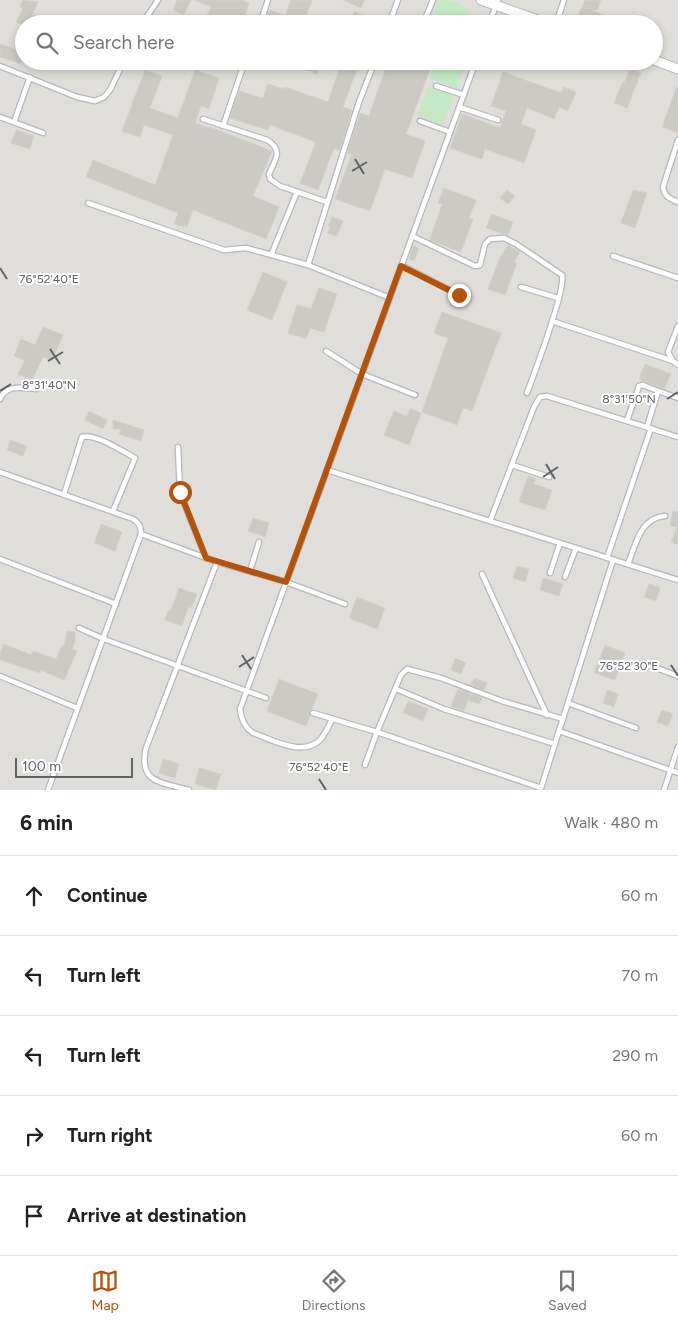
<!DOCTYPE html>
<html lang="en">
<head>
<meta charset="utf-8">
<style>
  body { margin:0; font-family:Figtree,sans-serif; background:#f6f6f6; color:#222 }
  .scale { position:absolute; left:15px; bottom:12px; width:118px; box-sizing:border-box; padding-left:5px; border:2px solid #5f6368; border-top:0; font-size:14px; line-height:18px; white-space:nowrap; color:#5f6368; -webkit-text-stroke:4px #fff; paint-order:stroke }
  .stop { position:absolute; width:15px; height:15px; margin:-11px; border:4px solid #b45309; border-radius:50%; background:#fff }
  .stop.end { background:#b45309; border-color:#fff; box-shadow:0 1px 5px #0008 }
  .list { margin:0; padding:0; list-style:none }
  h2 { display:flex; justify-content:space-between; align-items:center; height:65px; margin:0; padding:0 20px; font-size:21px }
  h2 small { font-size:16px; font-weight:400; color:#767676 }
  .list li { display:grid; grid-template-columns:32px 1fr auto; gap:15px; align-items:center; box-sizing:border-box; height:80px; padding:0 20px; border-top:1px solid #e0e0e0 }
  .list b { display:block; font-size:19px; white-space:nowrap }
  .list em { font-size:16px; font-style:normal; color:#767676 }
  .icon { flex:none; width:28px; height:28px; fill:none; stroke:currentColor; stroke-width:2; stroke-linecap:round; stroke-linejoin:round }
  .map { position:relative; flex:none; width:678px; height:790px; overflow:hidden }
  .search { position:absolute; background:#fff; box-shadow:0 2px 8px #0003; left:15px; right:15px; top:15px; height:55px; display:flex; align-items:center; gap:12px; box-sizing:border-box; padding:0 18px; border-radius:28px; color:#767676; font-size:19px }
  .sheet { height:465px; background:#fff }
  nav { display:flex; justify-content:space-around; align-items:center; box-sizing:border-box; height:70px; border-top:1px solid #e0e0e0; background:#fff; font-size:14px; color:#767676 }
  nav a { display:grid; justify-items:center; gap:2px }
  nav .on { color:#b45309 }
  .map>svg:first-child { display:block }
  .industrial { fill:#e0deda; fill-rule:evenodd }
  .green { fill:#c5e8c5 }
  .building { fill:#cccac5; stroke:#d6d1c6 }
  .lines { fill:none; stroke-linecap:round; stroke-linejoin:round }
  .lane-casing { stroke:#b5b8bc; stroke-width:7 }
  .street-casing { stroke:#b5b8bc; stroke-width:11 }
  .lane { stroke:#fff; stroke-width:4.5 }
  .street { stroke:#fff; stroke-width:9 }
  .route { stroke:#b45309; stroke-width:6 }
  .ticks { fill:none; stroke:#5f6368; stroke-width:2 }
  .ticks-label { font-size:12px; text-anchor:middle; fill:#5f6368; stroke:#fff; stroke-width:4; stroke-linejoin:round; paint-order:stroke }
</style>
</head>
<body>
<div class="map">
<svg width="678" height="790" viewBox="0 0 678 790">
  <rect width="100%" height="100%" fill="#f1efe8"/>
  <!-- industrial -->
  <path class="industrial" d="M0 0H678V790H0ZM24 24H654V61H24Z"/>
  <!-- green -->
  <g class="green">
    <path d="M440 0C459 0 467 6 473 24H430Z"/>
    <polygon points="435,61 466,61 457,88 429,79"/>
    <polygon points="428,86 454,95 443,125 417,116"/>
  </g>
  <!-- building -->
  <g class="building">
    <polygon points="23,0 38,2 32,15 35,16 31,24 21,24 16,22 23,8 20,6"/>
    <polygon points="177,0 191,0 184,15 173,10"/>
    <polygon points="194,0 242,0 249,3 244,18 234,15 230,24 203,24 211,7"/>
    <polygon points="291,0 312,0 303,24 265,24 270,10 285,16"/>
    <polygon points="343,0 364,0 361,8"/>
    <polygon points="585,0 601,0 598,9 593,11 607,16 604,24 592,24 577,18"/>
    <polygon points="354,12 385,22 385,24 350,24"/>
    <polygon points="0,44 18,50 17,54 24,56 24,63 21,62 21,64 0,57"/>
    <polygon points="285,61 321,61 317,74"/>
    <polygon points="342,61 360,61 343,107 352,110 340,150 334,148 318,190 300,183 316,142 270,125 268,130 230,118 239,91 263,98 268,84 284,89 285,87 328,102"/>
    <polygon points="388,61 433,61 406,134 425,141 412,178 385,169 370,211 335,199 352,154 347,153 360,113 369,116"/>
    <polygon points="630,68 641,73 627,108 614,103 622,83 624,83"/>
    <polygon points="145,70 162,76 150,108 178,118 195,70 219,78 209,109 201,106 195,123 209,128 210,127 272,151 253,196 279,207 266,239 193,210 187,227 174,224 178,213 86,177 93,160 155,185 173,135 144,125 140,137 122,131"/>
    <polygon points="503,72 561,93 564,87 576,92 568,111 559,107 554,119 527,108 521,124 536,130 524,163 485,149 482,159 450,148 462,114 500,128 506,111 491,106"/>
    <polygon points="677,86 678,86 678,133 662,127"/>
    <polygon points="16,130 34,136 30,149 11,143"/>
    <polygon points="444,188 476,200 469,218 473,219 461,252 430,240 442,204 438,203"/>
    <polygon points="507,190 515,196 508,204 500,198"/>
    <polygon points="633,190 647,193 635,228 621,223"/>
    <polygon points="492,214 513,222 508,235 486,228"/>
    <polygon points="332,217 343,221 337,236 328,233 330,227 328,226"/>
    <polygon points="508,245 520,252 514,262 517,263 505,295 488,289 500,257"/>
    <polygon points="413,246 419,248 414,261 409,259"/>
    <polygon points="263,272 287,282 272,320 247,310"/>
    <polygon points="319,288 337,294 324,332 310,328 306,339 288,333 297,305 311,309"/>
    <polygon points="442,312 501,333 472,411 463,408 457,425 422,412 448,338 434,333"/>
    <polygon points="43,327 63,335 52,360 43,357 32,380 18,374 25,360 14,356 21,339 35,345"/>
    <polygon points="645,364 671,374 664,389 639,379"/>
    <polygon points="410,409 421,413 409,445 384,435 394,411 407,416"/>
    <polygon points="89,411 107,420 103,429 85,420"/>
    <polygon points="113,420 144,430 141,441 119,434 121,429 113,429"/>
    <polygon points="10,440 27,446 23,456 7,450"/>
    <polygon points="528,476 536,479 534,484 552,490 545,510 519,502"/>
    <polygon points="673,511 678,512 678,545 671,542 677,527 670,526"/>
    <polygon points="253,518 269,523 265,537 248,531"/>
    <polygon points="101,524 122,532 115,551 94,543"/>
    <polygon points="517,566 529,569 525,582 513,578"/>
    <polygon points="543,578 563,584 559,596 540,590"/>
    <polygon points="649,584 660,588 656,601 644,597"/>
    <polygon points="179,588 197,594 191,608 188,607 182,626 165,620 168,611 171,611"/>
    <polygon points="357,597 385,608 377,629 349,618"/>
    <polygon points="67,631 75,632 75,641 72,649 77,651 64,680 41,670 40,673 0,660 0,652 4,644 31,655 33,651 56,659 62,645 64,646"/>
    <polygon points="605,645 625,653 615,680 594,673"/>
    <polygon points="455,658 466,663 461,674 451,670"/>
    <polygon points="474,678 487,683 484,690 471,685"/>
    <polygon points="279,679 318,694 312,709 309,711 310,715 306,726 267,711"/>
    <polygon points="458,689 482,698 479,704 468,700 464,711 451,707"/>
    <polygon points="607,690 618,694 614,707 603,703"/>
    <polygon points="408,701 428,709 423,721 403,713"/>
    <polygon points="662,710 673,714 668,726 657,722"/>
    <polygon points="163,759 179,764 175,778 159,773"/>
    <polygon points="199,768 221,774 216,790 195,784"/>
  </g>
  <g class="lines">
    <!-- lane casing -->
    <g class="lane-casing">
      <g id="lane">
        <polyline points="142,24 158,0"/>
        <polyline points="260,24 268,0"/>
        <polyline points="389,24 398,0"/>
        <polyline points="423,24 433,0"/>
        <polyline points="489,24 498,0"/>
        <polyline points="556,24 564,0"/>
        <polyline points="375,61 359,102 308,265 390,298"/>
        <polyline points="522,61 536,66"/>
        <polyline points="0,66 77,97 95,101 104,97 110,90 124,61"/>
        <polyline points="436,86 464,95"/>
        <polyline points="459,107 498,120"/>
        <polyline points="0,117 43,133"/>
        <path d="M203 119 267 140C284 150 275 160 269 174L270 179 280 186 327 202"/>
        <polyline points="420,121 450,132"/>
        <polyline points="14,122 30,77"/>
        <polyline points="223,126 245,61"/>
        <path d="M678 140 663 187C664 196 670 199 678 202"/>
        <polyline points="88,203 224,250 246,248 308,265"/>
        <path d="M412 236 475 266 480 265 485 244 490 239 504 238 516 244 562 275C566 290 534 374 527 393"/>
        <polyline points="271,255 297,192"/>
        <polyline points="613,256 678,278"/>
        <polyline points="401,265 459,295"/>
        <polyline points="521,287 558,298"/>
        <polyline points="552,321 673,361"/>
        <polyline points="678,326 668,352 673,361 678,365"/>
        <polyline points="326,351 362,374 415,395"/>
        <path d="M0 399C6 384 23 388 36 389"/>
        <polyline points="627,421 639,386 643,385 658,391"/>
        <polyline points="647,427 658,391 678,398"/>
        <polyline points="178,447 180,493 206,558"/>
        <polyline points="512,465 549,477"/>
        <polyline points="327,470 678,580"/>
        <path d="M0 472 133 519C139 523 141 526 141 534L48 790"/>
        <path d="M64 494 82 437C95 433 122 451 135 458L113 511"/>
        <polyline points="490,521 534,407 540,397 547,396 678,437"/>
        <polyline points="141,534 217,562 286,582 345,604"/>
        <polyline points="607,558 651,428"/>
        <polyline points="0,559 116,604"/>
        <path d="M628 564C636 544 640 518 665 516"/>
        <polyline points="250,571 259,542"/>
        <polyline points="550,573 560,543"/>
        <polyline points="482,574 547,715"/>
        <polyline points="565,577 576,548"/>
        <polyline points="79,628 104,639 266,698"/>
        <polyline points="643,663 678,676"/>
        <polyline points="0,676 77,708"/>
        <polyline points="396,689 444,709 555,744"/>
        <polyline points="568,703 636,728"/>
        <polyline points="313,713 377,732 541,788 613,560"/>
        <path d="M332 719C329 726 325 734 320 740 302 757 273 740 253 733 244 727 241 719 240 709L476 61"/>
        <polyline points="559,731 678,773"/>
        <polyline points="365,765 377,732 401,675 407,669 441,678 502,701 563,719"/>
        <path d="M189 790C162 782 138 784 146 748L217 562"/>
        <polyline points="664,790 678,747"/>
      </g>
    </g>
    <!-- street casing -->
    <g class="street-casing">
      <g id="street">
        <polyline points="481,0 549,24"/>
        <polyline points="654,60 678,69"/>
      </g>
    </g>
    <!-- lane -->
    <use href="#lane" class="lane"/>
    <!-- street -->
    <use href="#street" class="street"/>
  </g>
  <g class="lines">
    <!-- route -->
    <polyline class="route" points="180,492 206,558 286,582 401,266 459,295"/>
  </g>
  <!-- ticks -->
  <path class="ticks" d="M355 159 364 174M352 171 367 162M0 268 7 279M50 349 60 364M48 361 63 352M0 391 11 384M667 399 678 392M546 464 555 479M543 477 558 467M242 655 251 669M671 665 678 676M239 667 254 657M319 779 326 790"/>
  <g class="ticks-label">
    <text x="49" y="283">76°52'40"E</text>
    <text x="49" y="389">8°31'40"N</text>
    <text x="629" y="403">8°31'50"N</text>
    <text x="629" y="670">76°52'30"E</text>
    <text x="319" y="771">76°52'40"E</text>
  </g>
</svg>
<div class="scale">100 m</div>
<div class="stop" style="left:180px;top:492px"></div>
<div class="stop end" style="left:459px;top:295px"></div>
<div class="search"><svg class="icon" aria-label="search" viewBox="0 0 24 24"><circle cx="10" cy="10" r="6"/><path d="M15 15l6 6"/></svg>Search here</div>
</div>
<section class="sheet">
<h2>6 min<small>Walk · 480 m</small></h2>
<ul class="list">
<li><svg class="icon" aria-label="ahead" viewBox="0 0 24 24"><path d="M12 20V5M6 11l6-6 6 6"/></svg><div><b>Continue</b></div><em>60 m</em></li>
<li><svg class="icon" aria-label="left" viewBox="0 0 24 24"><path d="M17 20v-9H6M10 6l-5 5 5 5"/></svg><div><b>Turn left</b></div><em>70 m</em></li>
<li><svg class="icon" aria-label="left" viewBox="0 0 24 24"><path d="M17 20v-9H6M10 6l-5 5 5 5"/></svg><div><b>Turn left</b></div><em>290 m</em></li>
<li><svg class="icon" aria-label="right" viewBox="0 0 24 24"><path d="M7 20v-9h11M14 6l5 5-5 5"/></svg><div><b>Turn right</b></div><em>60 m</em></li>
<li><svg class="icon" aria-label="arrive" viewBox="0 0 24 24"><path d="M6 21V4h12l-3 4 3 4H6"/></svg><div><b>Arrive at destination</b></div></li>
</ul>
</section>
<nav>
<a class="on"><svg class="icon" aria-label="map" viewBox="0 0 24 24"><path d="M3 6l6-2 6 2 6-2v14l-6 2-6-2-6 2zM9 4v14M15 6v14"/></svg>Map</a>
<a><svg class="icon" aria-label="directions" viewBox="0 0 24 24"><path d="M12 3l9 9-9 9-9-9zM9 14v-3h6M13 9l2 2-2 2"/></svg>Directions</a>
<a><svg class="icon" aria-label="saved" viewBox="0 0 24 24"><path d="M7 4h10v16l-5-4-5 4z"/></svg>Saved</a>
</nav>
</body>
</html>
